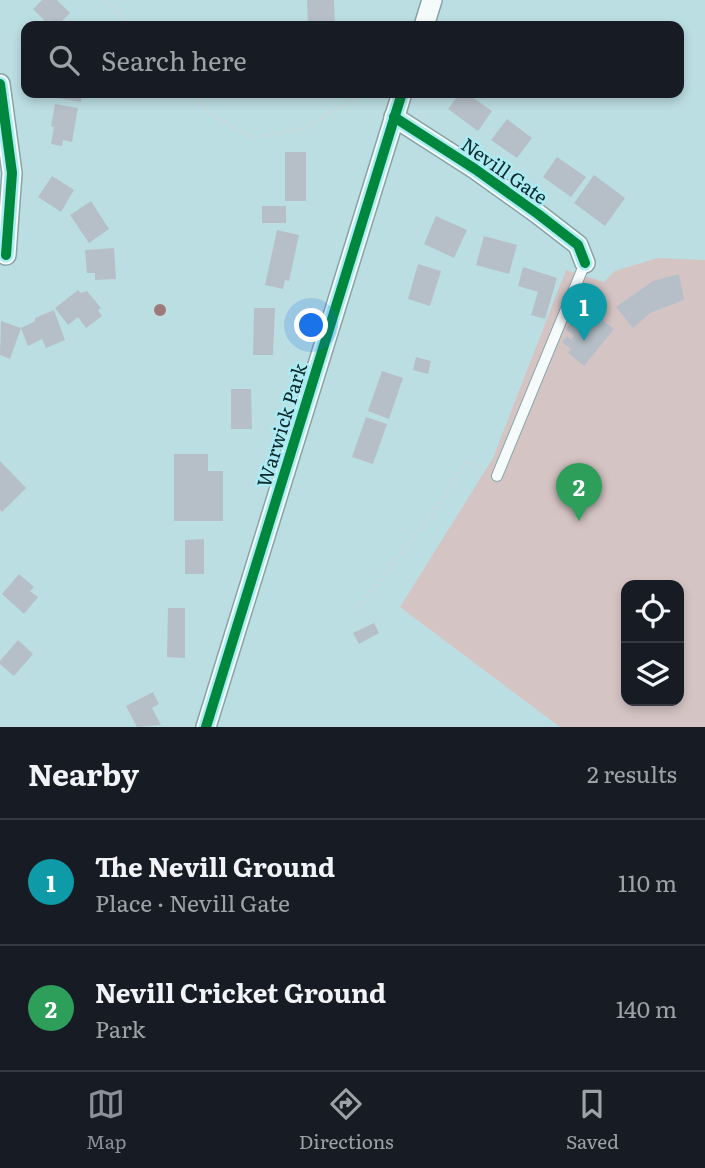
<!DOCTYPE html>
<html lang="en">
<head>
<meta charset="utf-8">
<style>
  body { margin:0; font-family:Literata,serif; background:#242831; color:#f1f3f6 }
  .controls { position:absolute; right:21px; bottom:21px; display:grid; overflow:hidden; border-radius:14px; box-shadow:0 4px 10px #0003 }
  .controls button { width:63px; height:63px; display:grid; place-items:center; padding:0; border:0; border-bottom:2px solid #363941; background:#171b24; color:#f1f3f6; font:35px sans-serif }
  .you { position:absolute; left:312px; top:326px; width:24px; height:24px; margin:-18px; border:5px solid #fff; border-radius:50%; background:#1a73e8; box-shadow:0 0 0 10px #1a73e833 }
  .badge { display:grid; place-items:center; width:46px; height:46px; border-radius:50%; background:#8c9099; color:#fff; font-size:23px; font-weight:700 }
  .pin { position:absolute; translate:-50% -58px; filter:drop-shadow(0 2px 4px #0008) }
  .pin::after { content:''; position:absolute; top:37px; width:24px; height:21px; background:inherit; clip-path:polygon(0 0,100% 0,50% 100%) }
  .list { margin:0; padding:0; list-style:none }
  h2 { display:flex; justify-content:space-between; align-items:center; height:91px; margin:0; padding:0 28px; font-size:30px }
  h2 small { font-size:23px; font-weight:400; color:#9ea1a6 }
  .list li { display:grid; grid-template-columns:46px 1fr auto; gap:21px; align-items:center; box-sizing:border-box; height:126px; padding:0 28px; border-top:2px solid #363941 }
  .list b { display:block; font-size:26px; white-space:nowrap }
  .list p { margin:0; font-size:23px; white-space:nowrap; color:#9ea1a6 }
  .list em { font-size:23px; font-style:normal; color:#9ea1a6 }
  .icon { flex:none; width:38px; height:38px; fill:none; stroke:currentColor; stroke-width:2; stroke-linecap:round; stroke-linejoin:round }
  .map { position:relative; flex:none; width:705px; height:727px; overflow:hidden }
  .search { position:absolute; background:#171b24; box-shadow:0 4px 10px #0003; left:21px; right:21px; top:21px; height:77px; display:flex; align-items:center; gap:18px; box-sizing:border-box; padding:0 24px; border-radius:14px; color:#9ea1a6; font-size:26px }
  .sheet { height:343px; background:#171b24 }
  nav { display:flex; justify-content:space-around; align-items:center; box-sizing:border-box; height:98px; border-top:2px solid #363941; background:#171b24; font-size:19px; color:#9ea1a6 }
  nav a { display:grid; justify-items:center; gap:4px }
  nav .on { color:#8c9099 }
  .map>svg:first-child { display:block }
  .green { fill:#d5c4c4; fill-rule:evenodd }
  .building { fill:#b6bfc8 }
  .lines { fill:none; stroke-linecap:round; stroke-linejoin:round }
  .service-casing { stroke:#87a3a7; stroke-width:12 }
  .minor-casing { stroke:#87a3a7; stroke-width:22 }
  .path { stroke:#cbd6d9; stroke-width:2.5; stroke-dasharray:3.5 3.5; stroke-linecap:butt }
  .service { stroke:#f5fafb; stroke-width:10 }
  .minor { stroke:#f5fafb; stroke-width:19 }
  .cycleway-casing { stroke:#abebf3; stroke-width:15 }
  .cycleway { stroke:#00873e; stroke-width:10 }
  .tree { fill:#9d797a }
  .labels { text-anchor:middle; dominant-baseline:central; stroke-width:5; stroke-linejoin:round; paint-order:stroke }
  .street-label { font-size:19px; fill:#0c2629; stroke:#abebf3 }
</style>
</head>
<body>
<div class="map">
<svg width="705" height="727" viewBox="0 0 705 727">
  <rect width="100%" height="100%" fill="#bbdee3"/>
  <!-- green -->
  <path class="green" d="M657 258 705 260V727H560L400 607 493 458 566 270 604 282 615 271ZM626 585H679V701H626Z"/>
  <!-- building -->
  <g class="building">
    <polygon points="42,0 57,0 70,13 57,26 50,20 47,23 33,9"/>
    <polygon points="307,0 334,0 335,26 308,26"/>
    <polygon points="58,93 82,93 81,102 57,98"/>
    <polygon points="460,93 466,93 492,111 478,131 448,109"/>
    <polygon points="55,104 78,108 72,142 63,140 62,146 51,144 54,127 51,126"/>
    <polygon points="507,119 532,138 517,158 491,140"/>
    <rect x="285" y="152" width="21" height="49"/>
    <polygon points="557,157 586,177 571,197 543,177"/>
    <polygon points="594,175 625,198 605,226 574,203"/>
    <polygon points="52,176 74,190 61,212 38,197"/>
    <polygon points="91,201 109,229 89,243 70,215"/>
    <rect x="262" y="206" width="24" height="17"/>
    <polygon points="436,216 467,230 454,258 424,244"/>
    <polygon points="277,230 299,235 289,281 285,280 283,289 265,285"/>
    <polygon points="484,236 517,245 509,274 476,265"/>
    <polygon points="114,248 116,279 95,280 95,273 87,273 85,250"/>
    <polygon points="418,264 441,271 430,306 408,299"/>
    <polygon points="523,267 557,278 545,319 531,315 538,292 518,286"/>
    <polygon points="679,274 684,300 650,313 633,328 616,307 653,281"/>
    <polygon points="78,290 81,293 87,291 101,308 98,310 102,316 86,328 78,317 68,325 55,308"/>
    <polygon points="254,308 275,308 273,355 253,355"/>
    <polygon points="54,310 65,340 46,348 42,339 28,346 21,328 35,321 35,318"/>
    <polygon points="596,315 614,329 584,366 568,353 571,349 562,342 567,336 571,340 574,336 566,329 572,322 583,331"/>
    <polygon points="1,321 21,328 10,359 0,355"/>
    <polygon points="416,357 431,361 428,374 413,370"/>
    <polygon points="382,371 403,378 389,419 368,411"/>
    <polygon points="231,389 251,389 252,429 231,429"/>
    <polygon points="366,417 387,424 373,464 352,457"/>
    <polygon points="174,454 208,454 208,471 223,471 223,521 174,521"/>
    <polygon points="0,461 26,488 2,512 0,510"/>
    <polygon points="204,539 204,574 185,574 185,540"/>
    <polygon points="19,574 34,587 30,591 38,597 24,614 2,594"/>
    <polygon points="168,608 185,608 185,658 167,657"/>
    <polygon points="374,623 379,633 359,644 353,633"/>
    <polygon points="18,640 33,654 14,676 0,664 0,661"/>
    <polygon points="153,692 159,704 152,708 161,725 137,727 126,706"/>
  </g>
  <g class="lines">
    <!-- service casing -->
    <g class="service-casing">
      <polyline id="service" points="497,476 585,263"/>
    </g>
    <!-- minor casing -->
    <g class="minor-casing">
      <g id="minor">
        <polyline points="424,26 432,0"/>
        <polyline points="0,84 12,173 6,255"/>
        <polyline points="394,117 475,169 538,214 578,245 585,263"/>
        <polyline points="206,727 402,93"/>
      </g>
    </g>
    <!-- path -->
    <g class="path">
      <polyline points="106,0 131,26"/>
      <polyline points="192,93 213,116 254,138 305,128 364,94 383,99"/>
      <polyline points="357,609 436,509 465,463 474,464 485,470"/>
    </g>
    <!-- service -->
    <use href="#service" class="service"/>
    <!-- minor -->
    <use href="#minor" class="minor"/>
    <!-- cycleway casing -->
    <g class="cycleway-casing">
      <g id="cycleway">
        <polyline points="0,84 12,173 6,255"/>
        <polyline points="394,117 475,169 538,214 578,245 585,263"/>
        <polyline points="206,727 402,93"/>
      </g>
    </g>
    <!-- cycleway -->
    <use href="#cycleway" class="cycleway"/>
  </g>
  <!-- trees -->
  <circle class="tree" cx="160" cy="310" r="6"/>
  <g class="labels">
    <!-- street labels -->
    <g class="street-label">
      <text transform="translate(505 170) rotate(35)">Nevill Gate</text>
      <text transform="translate(281 425) rotate(-73)">Warwick Park</text>
    </g>
  </g>
</svg>
<div class="controls">
<button><svg class="icon" aria-label="locate" viewBox="0 0 24 24"><circle cx="12" cy="12" r="6"/><path d="M12 2v4M12 18v4M2 12h4M18 12h4"/></svg></button>
<button><svg class="icon" aria-label="layers" viewBox="0 0 24 24"><path d="M12 4l9 5-9 5-9-5zM3 14l9 5 9-5"/></svg></button>
</div>
<div class="you"></div>
<div class="pin badge" style="left:584px;top:341px;background:#0f9aa8">1</div>
<div class="pin badge" style="left:579px;top:521px;background:#2e9e5b">2</div>
<div class="search"><svg class="icon" aria-label="search" viewBox="0 0 24 24"><circle cx="10" cy="10" r="6"/><path d="M15 15l6 6"/></svg>Search here</div>
</div>
<section class="sheet">
<h2>Nearby<small>2 results</small></h2>
<ul class="list">
<li><span class="badge" style="background:#0f9aa8">1</span><div><b>The Nevill Ground</b><p>Place · Nevill Gate</p></div><em>110 m</em></li>
<li><span class="badge" style="background:#2e9e5b">2</span><div><b>Nevill Cricket Ground</b><p>Park</p></div><em>140 m</em></li>
</ul>
</section>
<nav>
<a class="on"><svg class="icon" aria-label="map" viewBox="0 0 24 24"><path d="M3 6l6-2 6 2 6-2v14l-6 2-6-2-6 2zM9 4v14M15 6v14"/></svg>Map</a>
<a><svg class="icon" aria-label="directions" viewBox="0 0 24 24"><path d="M12 3l9 9-9 9-9-9zM9 14v-3h6M13 9l2 2-2 2"/></svg>Directions</a>
<a><svg class="icon" aria-label="saved" viewBox="0 0 24 24"><path d="M7 4h10v16l-5-4-5 4z"/></svg>Saved</a>
</nav>
</body>
</html>
